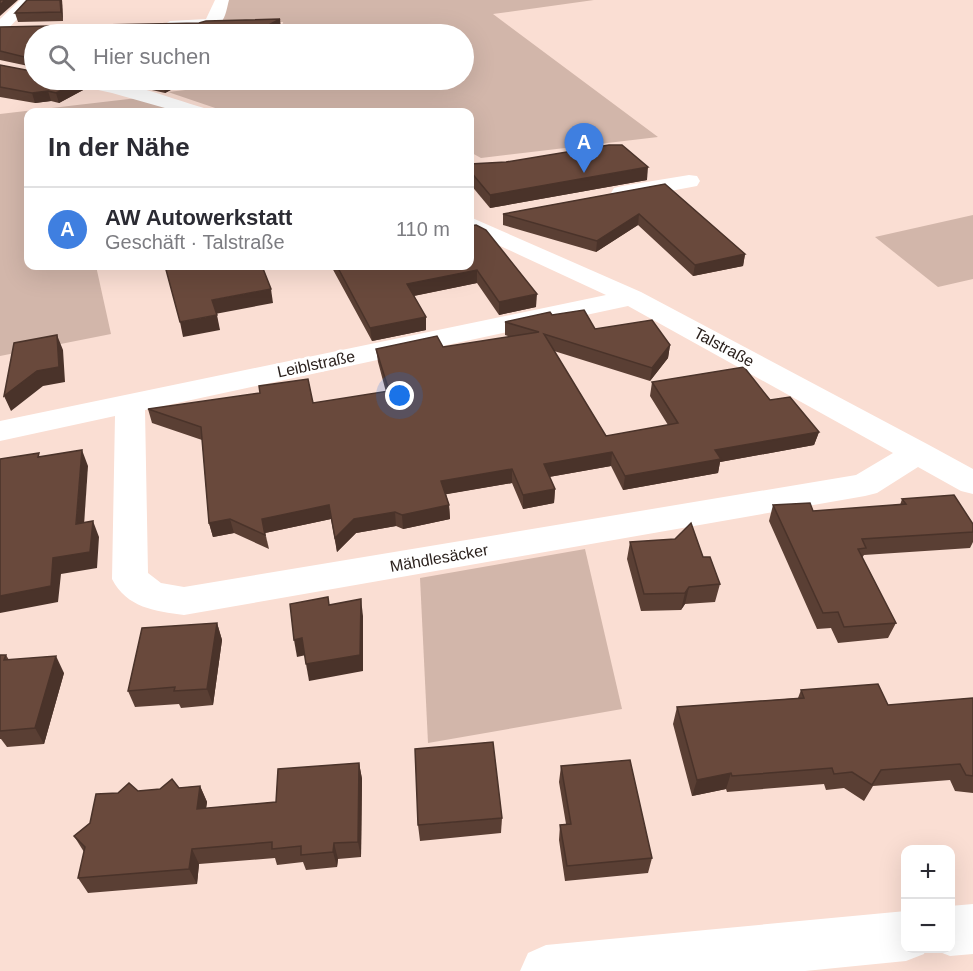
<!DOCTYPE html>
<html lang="de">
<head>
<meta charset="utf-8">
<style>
  body { margin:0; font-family:Arial,sans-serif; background:#f7f7f7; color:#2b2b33 }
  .controls { position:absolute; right:18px; bottom:18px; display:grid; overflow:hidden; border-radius:12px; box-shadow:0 6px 24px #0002 }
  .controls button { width:54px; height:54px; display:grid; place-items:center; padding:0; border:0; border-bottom:2px solid #e1e1e2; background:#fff; color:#2b2b33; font:30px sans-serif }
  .you { position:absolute; left:400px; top:396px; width:21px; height:21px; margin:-15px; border:4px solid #fff; border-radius:50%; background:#1a73e8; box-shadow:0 0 0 9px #1a73e833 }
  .badge { display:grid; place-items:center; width:39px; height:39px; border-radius:50%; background:#ea580c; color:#fff; font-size:20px; font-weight:700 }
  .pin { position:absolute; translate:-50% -50px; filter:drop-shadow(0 2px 3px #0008) }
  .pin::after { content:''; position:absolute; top:32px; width:21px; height:18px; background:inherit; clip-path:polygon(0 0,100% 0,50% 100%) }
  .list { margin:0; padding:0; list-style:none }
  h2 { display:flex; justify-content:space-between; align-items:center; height:78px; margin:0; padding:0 24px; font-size:26px }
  h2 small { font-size:20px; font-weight:400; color:#7c7c81 }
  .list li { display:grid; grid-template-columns:39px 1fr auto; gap:18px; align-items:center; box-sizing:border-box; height:84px; padding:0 24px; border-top:2px solid #e1e1e2 }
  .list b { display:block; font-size:22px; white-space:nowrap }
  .list p { margin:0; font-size:20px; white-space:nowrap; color:#7c7c81 }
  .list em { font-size:20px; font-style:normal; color:#7c7c81 }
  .icon { flex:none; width:33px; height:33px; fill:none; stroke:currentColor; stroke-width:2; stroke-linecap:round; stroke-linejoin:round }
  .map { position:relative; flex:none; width:973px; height:971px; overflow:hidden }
  .search { position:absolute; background:#fff; box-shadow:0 6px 24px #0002; left:24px; top:24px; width:450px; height:66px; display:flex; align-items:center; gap:15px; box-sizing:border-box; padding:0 21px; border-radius:33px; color:#7c7c81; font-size:22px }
  .panel { position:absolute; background:#fff; box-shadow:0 6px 24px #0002; left:24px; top:108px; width:450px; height:162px; border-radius:12px }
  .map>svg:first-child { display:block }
  .green { fill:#d2b6aa }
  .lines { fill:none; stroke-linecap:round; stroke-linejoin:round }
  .minor { fill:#fff; fill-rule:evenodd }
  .wall { fill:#5a3f34 }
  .shaded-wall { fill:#4a332a }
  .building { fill:#69493c; stroke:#4a332a; stroke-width:1.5 }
  .labels { text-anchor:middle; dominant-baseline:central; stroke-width:6; stroke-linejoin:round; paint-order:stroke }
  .street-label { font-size:16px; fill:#281e1a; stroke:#fff }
</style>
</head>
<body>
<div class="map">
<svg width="973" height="971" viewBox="0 0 973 971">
  <rect width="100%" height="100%" fill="#faded3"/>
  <!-- green -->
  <g class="green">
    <polygon points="228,0 594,0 493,14 658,137 481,158 470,152 470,112 227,112 168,92 272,80 464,80 464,34 280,34 283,22 219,22"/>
    <polygon points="146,97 197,112 28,112 28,266 96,266 111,334 0,356 0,114"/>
    <polygon points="973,215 973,279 938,287 875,237"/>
    <polygon points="585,549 622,709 428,743 420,578"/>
  </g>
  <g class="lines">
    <!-- minor -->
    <g class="minor">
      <polygon points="20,0 35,0 6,31 0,33 0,19"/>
      <path d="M215 0H229C227 7 226 17 221 22 214 30 168 33 162 26L170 21 206 19Z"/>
      <path d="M68 80C114 75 160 95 204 108L206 112H179L112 93 71 84Z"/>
      <polygon points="689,175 697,176 700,181 697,186 622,200 614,198 611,193 614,188 622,186"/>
      <path d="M470 217 641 292 929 445 973 469V494L961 491 918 467 877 493 865 496 184 615C155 611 127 608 112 579L115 416 0 441V421L606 295 470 232ZM628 306 893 453 856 475 184 587 161 583 148 573 145 410Z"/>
      <polygon points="973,904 973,954 950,956 932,949 950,948 950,906"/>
      <polygon points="906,911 906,948 926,948 924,954 906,961 805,971 520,971 528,953 546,945"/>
    </g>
  </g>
  <!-- wall -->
  <g class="wall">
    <polygon points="27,0 62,0 63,21 18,22 15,13"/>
    <polygon points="0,27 281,28 34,34 34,80 82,80 85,89 59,103 51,101 35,103 0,97 0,65 31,71 33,68 33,67 0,60"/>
    <polygon points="108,80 190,80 165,93"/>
    <polygon points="470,164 647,180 490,208 470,184"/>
    <polygon points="665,184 745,254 743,266 693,276 638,225 596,252 503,225 503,214"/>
    <polygon points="331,266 470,266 536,307 499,315 477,283 414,296 426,330 372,341"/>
    <polygon points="552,315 595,329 670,345 668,358 650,381 554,351 606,436 668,425 650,396 652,382 770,400 819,432 814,445 720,462 718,473 623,490 611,466 549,477 555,489 554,503 523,509 512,483 446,494 449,505 450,519 403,529 396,526 356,533 337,552 331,519 265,533 269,549 234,533 213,537 209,523 202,440 152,423 148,409 313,403 386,392 378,362 376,349 443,347 511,337 505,335 505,322"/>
    <polygon points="902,499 973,524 973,542 970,548 864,555 862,558 896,623 888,638 838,643 831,628 817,629 769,521 773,505 813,511 900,505"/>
    <polygon points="630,542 703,557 720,584 715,602 685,604 681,610 641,611 627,559"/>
    <polygon points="217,623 222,640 213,705 181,708 179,704 135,707 128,691"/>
    <polygon points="0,655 6,655 9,660 64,673 44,744 7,747 1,739 0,739"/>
    <polygon points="801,690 888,705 973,698 973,793 955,791 950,780 873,786 864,801 844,788 826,790 824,784 727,792 726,789 692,796 673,724 677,707 798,698"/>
    <polygon points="359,763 362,779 361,857 338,859 337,867 306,870 303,862 277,865 275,858 199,864 197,884 88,893 78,878 84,852 74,836 90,823 138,791 200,786 207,802 206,808 276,802"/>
    <polygon points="561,766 652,858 648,873 565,881 559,840 560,825 566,824 559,782"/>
    <polygon points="502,818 501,833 420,841 418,825"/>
  </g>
  <!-- shaded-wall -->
  <g class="shaded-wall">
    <polygon points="5,0 18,0 0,16 0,5"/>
    <polygon points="60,0 62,0 63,21 61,12"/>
    <polygon points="280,19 281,28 269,34 252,34"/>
    <polygon points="82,80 85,89 59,103 56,93"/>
    <polygon points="170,80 190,80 165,93 163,84"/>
    <polygon points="48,91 51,101 35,103 32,93"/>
    <polygon points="648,167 647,180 490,208 490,195"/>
    <polygon points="639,214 638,225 596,252 597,241"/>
    <polygon points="745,254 743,266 693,276 695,265"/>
    <polygon points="477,270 477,283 408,297 407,284"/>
    <polygon points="271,289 273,303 215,314 212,300"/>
    <polygon points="537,294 536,307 499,315 499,302"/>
    <polygon points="217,315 220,330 183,337 180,322"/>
    <polygon points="426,317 426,330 372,341 370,328"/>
    <polygon points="57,335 63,350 65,382 43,386 11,411 4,396"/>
    <polygon points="670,345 668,358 650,381 652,368"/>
    <polygon points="819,432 814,445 720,462 718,473 623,490 625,476 715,450"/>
    <polygon points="82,450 88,466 83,540 76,524"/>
    <polygon points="612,452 611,466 543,478 544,464"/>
    <polygon points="512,469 512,483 442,495 441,481"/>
    <polygon points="555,489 554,503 523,509 523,495"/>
    <polygon points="329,505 331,519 265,533 269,549 262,519"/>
    <polygon points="449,505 450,519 403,529 402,515"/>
    <polygon points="395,512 396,526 356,533 337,552 335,538 354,519"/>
    <polygon points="230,519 234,533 213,537 209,523"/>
    <polygon points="93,521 99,537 97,568 61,574 58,602 0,613 0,596 53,558"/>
    <polygon points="689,587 685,604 681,610 685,593"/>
    <polygon points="361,599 363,616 363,671 309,681 306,664"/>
    <polygon points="217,623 222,640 213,705 207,689"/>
    <polygon points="302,638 306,655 297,657 294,640"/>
    <polygon points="56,656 64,673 44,744 35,728"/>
    <polygon points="359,763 362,779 361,857 358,842"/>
    <polygon points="731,773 726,789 692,796 697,780"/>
    <polygon points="200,786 207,802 204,824 197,809"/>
    <polygon points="334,843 338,859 337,867 333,852"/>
    <polygon points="192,849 199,864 197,884 189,869"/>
  </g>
  <!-- building -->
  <g class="building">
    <polygon points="0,0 5,0 0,5"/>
    <polygon points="27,0 60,0 61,12 15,13"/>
    <polygon points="280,19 252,34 34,34 34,80 82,80 56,93 48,91 32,93 0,87 0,65 31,71 33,68 33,59 0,51 0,27 199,23 206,21"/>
    <polygon points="146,80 170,80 163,84"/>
    <polygon points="609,145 622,145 648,167 490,195 470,171 470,164 506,162"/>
    <polygon points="665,184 745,254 695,265 639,214 597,241 503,214"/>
    <polygon points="476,225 486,230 537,294 499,302 477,270 407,284 426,317 370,328 337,266 470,266 470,226"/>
    <polygon points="165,266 262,266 271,289 212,300 217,315 180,322"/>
    <polygon points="584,310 595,329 652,320 670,345 652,368 544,334 606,436 678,423 652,382 744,367 770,400 790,397 819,432 715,450 721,459 625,476 612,452 544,464 555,489 523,495 512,469 441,481 449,505 402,515 395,512 354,519 335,538 329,505 262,519 265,535 230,519 209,523 201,427 148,409 260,393 259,386 308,379 313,403 389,391 376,349 437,336 443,347 539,332 505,322 550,312 552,315"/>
    <polygon points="57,335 59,367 37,371 4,396 14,343"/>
    <polygon points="82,450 76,524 93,521 90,552 53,558 51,586 0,596 0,459 39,453 38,457"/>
    <polygon points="954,495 973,524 973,532 862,539 866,548 858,549 896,623 844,627 838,612 823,613 773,505 810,503 813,511 906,504 902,499"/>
    <polygon points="691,523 703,557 710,557 720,584 689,587 685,593 644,594 630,542 675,539"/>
    <polygon points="328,597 329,605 361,599 360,655 306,664 302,638 294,640 290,604"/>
    <polygon points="217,623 207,689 174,691 175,687 128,691 142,628"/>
    <polygon points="0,655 6,655 4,660 56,656 35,728 0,731"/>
    <polygon points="878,684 888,705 973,698 973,776 966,775 960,764 881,770 872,785 852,772 834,774 832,768 732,776 731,773 697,780 677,707 804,698 801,690"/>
    <polygon points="493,742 502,818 418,825 415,749"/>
    <polygon points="630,760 652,858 567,866 560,825 571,824 561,766"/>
    <polygon points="359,763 358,842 334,843 333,852 301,855 301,846 272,849 272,842 192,849 189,869 78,878 85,847 74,836 90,823 96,794 118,793 129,783 138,791 160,789 172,779 179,788 200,786 197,809 276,802 278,769"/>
  </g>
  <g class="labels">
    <!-- street labels -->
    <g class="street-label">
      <text transform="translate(724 347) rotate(28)">Talstraße</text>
      <text transform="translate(316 364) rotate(-12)">Leiblstraße</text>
      <text transform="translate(439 558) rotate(-10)">Mähdlesäcker</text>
    </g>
  </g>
</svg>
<div class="controls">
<button>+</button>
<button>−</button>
</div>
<div class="you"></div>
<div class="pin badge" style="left:584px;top:173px;background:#3f7fe0">A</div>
<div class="search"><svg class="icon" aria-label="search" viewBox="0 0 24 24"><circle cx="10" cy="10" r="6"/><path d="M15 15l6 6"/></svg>Hier suchen</div>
<section class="panel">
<h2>In der Nähe<small></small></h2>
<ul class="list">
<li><span class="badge" style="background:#3f7fe0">A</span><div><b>AW Autowerkstatt</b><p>Geschäft · Talstraße</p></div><em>110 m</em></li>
</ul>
</section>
</div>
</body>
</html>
